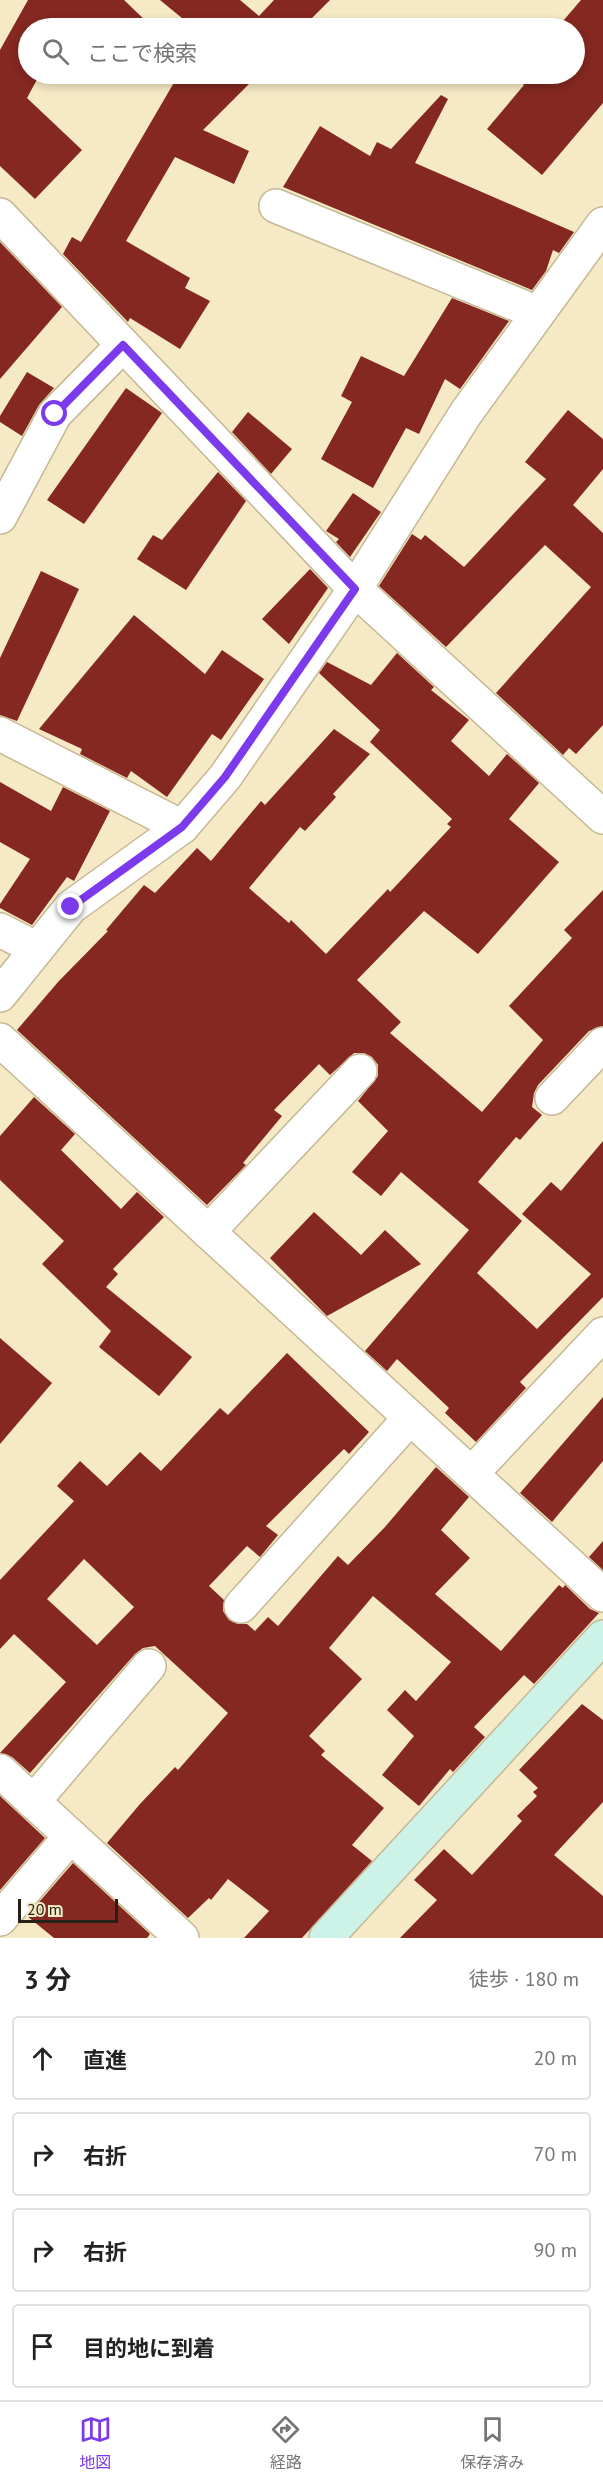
<!DOCTYPE html>
<html lang="ja">
<head>
<meta charset="utf-8">
<style>
  body { margin:0; font-family:"PT Sans","Noto Sans JP",sans-serif; background:#f6f6f6; color:#222 }
  .scale { position:absolute; left:18px; bottom:15px; width:100px; box-sizing:border-box; padding-left:6px; border:3px solid #262114; border-top:0; font-size:16px; line-height:21px; white-space:nowrap; color:#262114; -webkit-text-stroke:4px #f6e9c5; paint-order:stroke }
  .stop { position:absolute; width:18px; height:18px; margin:-14px; border:4px solid #7c3aed; border-radius:50%; background:#fff }
  .stop.end { background:#7c3aed; border-color:#fff; box-shadow:0 2px 6px #0008 }
  .list { margin:0; padding:0; list-style:none }
  h2 { display:flex; justify-content:space-between; align-items:center; height:78px; margin:0; padding:0 24px; font-size:26px }
  h2 small { font-size:20px; font-weight:400; color:#767676 }
  .list li { display:grid; grid-template-columns:39px 1fr auto; gap:18px; align-items:center; box-sizing:border-box; height:84px; margin:0 12px 12px; padding:0 12px; border:2px solid #e0e0e0; border-radius:6px }
  .list b { display:block; font-size:22px; white-space:nowrap }
  .list em { font-size:20px; font-style:normal; color:#767676 }
  .icon { flex:none; width:33px; height:33px; fill:none; stroke:currentColor; stroke-width:2; stroke-linecap:round; stroke-linejoin:round }
  .map { position:relative; flex:none; width:603px; height:1938px; overflow:hidden }
  .search { position:absolute; background:#fff; box-shadow:0 3px 9px #0003; left:18px; right:18px; top:18px; height:66px; display:flex; align-items:center; gap:15px; box-sizing:border-box; padding:0 21px; border-radius:33px; color:#767676; font-size:22px }
  .sheet { height:462px; background:#fff }
  nav { display:flex; justify-content:space-around; align-items:center; box-sizing:border-box; height:84px; border-top:2px solid #e0e0e0; background:#fff; font-size:16px; color:#767676 }
  nav a { display:grid; justify-items:center; gap:3px }
  nav .on { color:#7c3aed }
  .map>svg:first-child { display:block }
  .building { fill:#842821; fill-rule:evenodd }
  .lines { fill:none; stroke-linecap:round; stroke-linejoin:round }
  .street-casing { stroke:#c4b895; stroke-width:36 }
  .secondary-casing { stroke:#c4b895; stroke-width:36 }
  .street { stroke:#fff; stroke-width:33 }
  .secondary { stroke:#cdf3e8; stroke-width:33 }
  .route { stroke:#7c3aed; stroke-width:8 }
</style>
</head>
<body>
<div class="map">
<svg width="603" height="1938" viewBox="0 0 603 1938">
  <rect width="100%" height="100%" fill="#f6e9c5"/>
  <!-- building -->
  <g class="building">
    <polygon points="28,0 124,0 150,25 147,28 28,28 28,74 40,74 27,98 82,150 35,199 0,166 0,50"/>
    <polygon points="160,0 240,0 259,16 274,0 330,0 302,28 194,28"/>
    <polygon points="581,0 603,0 603,103 542,175 487,129 524,85 515,77 518,74 574,74 574,28 557,28"/>
    <polygon points="179,74 259,74 203,130 249,151 234,184 175,157 126,241 190,278 185,288 210,301 180,349 130,318 128,322 63,254 72,237 81,242"/>
    <polygon points="441,95 448,99 415,163 574,232 559,253 553,250 546,271 532,290 283,187 320,126 370,156 377,142 391,149"/>
    <polygon points="0,242 62,307 0,379"/>
    <polygon points="452,298 509,321 460,389 445,379 419,434 406,428 373,488 321,459 352,402 341,396 361,356 404,376"/>
    <polygon points="27,372 54,388 39,405 22,436 0,422 0,416"/>
    <polygon points="126,388 162,413 84,524 47,500"/>
    <polygon points="568,410 603,439 603,469 573,505 603,533 603,725 576,754 569,748 563,755 496,693 591,587 545,545 446,647 379,586 412,534 421,540 425,535 464,567 546,479 525,462"/>
    <polygon points="248,412 292,449 271,474 232,432"/>
    <polygon points="218,472 246,501 186,590 137,559 153,535 162,540"/>
    <polygon points="353,493 381,512 350,557 336,542 339,539 326,531"/>
    <polygon points="310,569 328,588 289,644 262,619"/>
    <polygon points="41,571 79,589 17,721 0,715 0,658"/>
    <polygon points="134,615 205,674 222,650 264,679 221,740 212,734 167,797 131,771 127,778 80,754 82,749 39,729"/>
    <polygon points="397,653 434,687 431,690 469,720 451,741 489,776 507,754 539,783 509,819 559,862 478,954 424,911 357,980 401,1022 390,1033 482,1112 543,1040 509,1006 572,938 564,930 603,890 603,1026 589,1031 538,1085 534,1093 532,1107 542,1115 520,1140 516,1137 478,1182 522,1221 477,1273 537,1329 591,1274 522,1214 551,1182 561,1191 603,1141 603,1297 520,1382 526,1388 476,1442 445,1413 449,1408 397,1359 387,1371 365,1351 469,1230 401,1172 381,1196 352,1172 388,1131 358,1101 378,1076 378,1065 372,1057 364,1053 354,1053 330,1075 319,1064 274,1110 282,1116 243,1163 246,1165 207,1205 17,1030 58,982 108,931 106,930 144,885 155,893 197,848 211,861 261,801 265,805 334,729 370,754 333,794 336,797 305,831 300,827 249,888 289,923 291,920 326,954 388,889 390,892 451,827 447,824 452,819 370,742 380,730 319,673 327,662 371,685"/>
    <polygon points="0,782 51,811 63,787 110,811 74,881 67,877 32,925 0,908 0,904 30,859 0,842"/>
    <polygon points="34,1097 75,1134 61,1150 121,1209 137,1192 164,1217 113,1269 118,1274 106,1287 192,1357 159,1396 99,1347 111,1331 42,1264 64,1241 0,1180 0,1136"/>
    <polygon points="314,1212 361,1255 385,1230 421,1264 327,1316 270,1258"/>
    <polygon points="0,1338 52,1383 0,1444"/>
    <path d="M287 1353 369 1432 349 1454 344 1449 266 1526 278 1535 260 1557 247 1546 209 1586 224 1600 223 1611 229 1620 238 1624H247L255 1631 268 1617 278 1626 338 1556 348 1565 385 1527 436 1467 469 1497 441 1530 470 1558 435 1594 501 1651 559 1585 563 1588 565 1585 590 1609 599 1613 534 1684 524 1675 474 1727 485 1737 453 1772 450 1769 419 1806 382 1775 414 1736 387 1710 405 1690 416 1701 451 1662 373 1596 329 1648 362 1679 309 1736 325 1751 321 1755 384 1808 352 1845 372 1861 302 1938H244L269 1911 228 1879 211 1900 209 1898 188 1918 107 1843 140 1804 175 1767 178 1770 228 1713 155 1646 143 1648 135 1654 30 1773 12 1757 0 1753 66 1682 14 1634 0 1649V1580L74 1501 57 1486 80 1461 107 1486 140 1452 161 1471 220 1408 228 1415ZM84 1559 134 1607 97 1645 47 1599Z"/>
    <polygon points="603,1397 603,1461 552,1522 520,1493"/>
    <polygon points="603,1541 603,1570 589,1557"/>
    <polygon points="582,1704 603,1720 603,1802 554,1855 603,1896 603,1938 400,1938 437,1900 414,1880 444,1849 472,1875 522,1821 517,1816 537,1796 533,1792 538,1788 519,1770"/>
    <polygon points="0,1796 45,1838 0,1890"/>
    <polygon points="73,1863 150,1934 147,1938 54,1938 27,1916"/>
  </g>
  <g class="lines">
    <!-- street casing -->
    <g class="street-casing">
      <g id="street">
        <polyline points="276,206 538,313"/>
        <polyline points="0,215 355,589 603,817"/>
        <polyline points="0,517 55,414 123,345"/>
        <polyline points="0,734 182,827"/>
        <polyline points="0,930 37,949"/>
        <polyline points="0,995 71,907 182,827 225,777 355,589 466,413 603,224"/>
        <polyline points="0,1040 603,1595"/>
        <polyline points="552,1098 603,1044"/>
        <polyline points="208,1232 360,1071"/>
        <polyline points="472,1473 603,1334"/>
        <polyline points="241,1606 410,1418"/>
        <polyline points="0,1771 182,1938"/>
        <polyline points="33,1802 149,1666"/>
        <polyline points="0,1919 71,1836"/>
      </g>
    </g>
    <!-- secondary casing -->
    <g class="secondary-casing">
      <polyline id="secondary" points="326,1938 603,1637"/>
    </g>
    <!-- street -->
    <use href="#street" class="street"/>
    <!-- secondary -->
    <use href="#secondary" class="secondary"/>
  </g>
  <g class="lines">
    <!-- route -->
    <polyline class="route" points="55,414 123,345 355,589 225,777 182,827 71,907"/>
  </g>
</svg>
<div class="scale">20 m</div>
<div class="stop" style="left:55px;top:414px"></div>
<div class="stop end" style="left:71px;top:907px"></div>
<div class="search"><svg class="icon" aria-label="search" viewBox="0 0 24 24"><circle cx="10" cy="10" r="6"/><path d="M15 15l6 6"/></svg>ここで検索</div>
</div>
<section class="sheet">
<h2>3 分<small>徒歩 · 180 m</small></h2>
<ul class="list">
<li><svg class="icon" aria-label="ahead" viewBox="0 0 24 24"><path d="M12 20V5M6 11l6-6 6 6"/></svg><div><b>直進</b></div><em>20 m</em></li>
<li><svg class="icon" aria-label="right" viewBox="0 0 24 24"><path d="M7 20v-9h11M14 6l5 5-5 5"/></svg><div><b>右折</b></div><em>70 m</em></li>
<li><svg class="icon" aria-label="right" viewBox="0 0 24 24"><path d="M7 20v-9h11M14 6l5 5-5 5"/></svg><div><b>右折</b></div><em>90 m</em></li>
<li><svg class="icon" aria-label="arrive" viewBox="0 0 24 24"><path d="M6 21V4h12l-3 4 3 4H6"/></svg><div><b>目的地に到着</b></div></li>
</ul>
</section>
<nav>
<a class="on"><svg class="icon" aria-label="map" viewBox="0 0 24 24"><path d="M3 6l6-2 6 2 6-2v14l-6 2-6-2-6 2zM9 4v14M15 6v14"/></svg>地図</a>
<a><svg class="icon" aria-label="directions" viewBox="0 0 24 24"><path d="M12 3l9 9-9 9-9-9zM9 14v-3h6M13 9l2 2-2 2"/></svg>経路</a>
<a><svg class="icon" aria-label="saved" viewBox="0 0 24 24"><path d="M7 4h10v16l-5-4-5 4z"/></svg>保存済み</a>
</nav>
</body>
</html>
